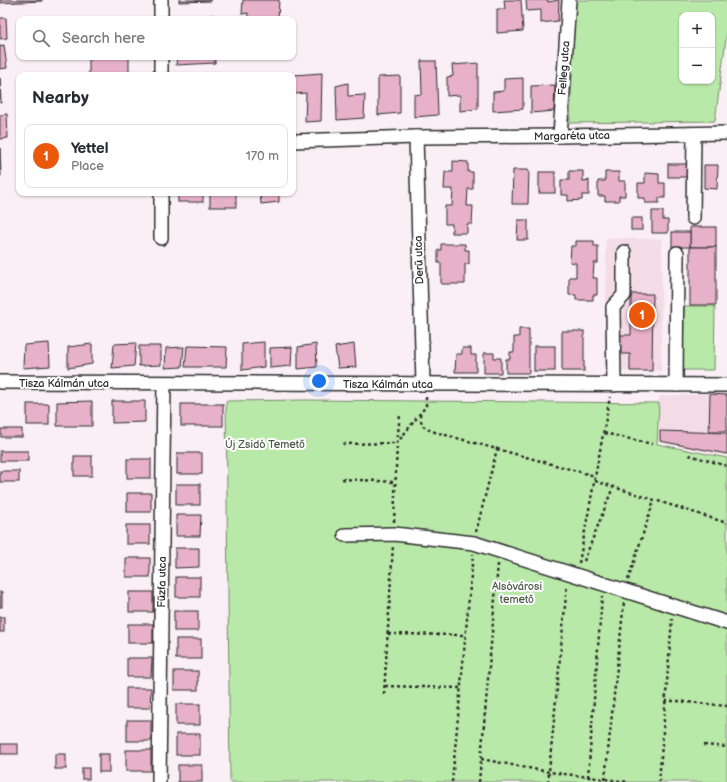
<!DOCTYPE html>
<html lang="en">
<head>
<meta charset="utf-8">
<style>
  body { margin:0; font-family:"Balsamiq Sans",sans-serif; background:#f7f7f7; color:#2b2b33 }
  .controls { position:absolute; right:12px; top:12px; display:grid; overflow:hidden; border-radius:8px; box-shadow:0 1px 3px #0004 }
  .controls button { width:36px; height:36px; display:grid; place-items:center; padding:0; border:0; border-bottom:1px solid #e1e1e2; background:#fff; color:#2b2b33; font:20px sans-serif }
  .you { position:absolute; left:319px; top:381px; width:14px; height:14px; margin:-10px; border:3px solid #fff; border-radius:50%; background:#1a73e8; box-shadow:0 0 0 6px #1a73e833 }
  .badge { display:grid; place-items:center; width:26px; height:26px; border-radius:50%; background:#ea580c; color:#fff; font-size:13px; font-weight:700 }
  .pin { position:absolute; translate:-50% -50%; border:2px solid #fff; box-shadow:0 1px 4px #0006 }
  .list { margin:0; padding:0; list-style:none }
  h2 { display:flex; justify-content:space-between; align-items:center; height:52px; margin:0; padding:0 16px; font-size:17px }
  h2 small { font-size:13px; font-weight:400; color:#7c7c81 }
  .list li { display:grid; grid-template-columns:26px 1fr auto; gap:12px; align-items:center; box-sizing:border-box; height:64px; margin:0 8px 8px; padding:0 8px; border:1px solid #e1e1e2; border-radius:8px }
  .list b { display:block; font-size:15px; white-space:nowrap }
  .list p { margin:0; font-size:13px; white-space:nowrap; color:#7c7c81 }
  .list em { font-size:13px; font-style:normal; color:#7c7c81 }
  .icon { flex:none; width:22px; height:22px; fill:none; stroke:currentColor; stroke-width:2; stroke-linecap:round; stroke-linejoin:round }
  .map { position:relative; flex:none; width:727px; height:782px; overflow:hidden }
  .search { position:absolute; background:#fff; box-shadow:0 1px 3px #0004; left:16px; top:16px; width:280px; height:44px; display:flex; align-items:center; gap:10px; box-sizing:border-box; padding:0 14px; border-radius:8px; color:#7c7c81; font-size:15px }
  .panel { position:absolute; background:#fff; box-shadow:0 1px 3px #0004; left:16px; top:72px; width:280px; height:124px; border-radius:8px }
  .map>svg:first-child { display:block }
  .built { fill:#f4dce7 }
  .green { fill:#b9e9a8; stroke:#728a6a; fill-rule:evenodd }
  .building { fill:#e7b1ca; stroke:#2b2b2b }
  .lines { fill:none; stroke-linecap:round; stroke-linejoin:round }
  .minor-casing { stroke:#2b2b2b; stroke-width:16 }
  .path { stroke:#2b2b2b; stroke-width:2.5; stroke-dasharray:3 3; stroke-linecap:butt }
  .minor { stroke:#fff; stroke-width:13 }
  .labels { text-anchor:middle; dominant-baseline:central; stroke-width:4; stroke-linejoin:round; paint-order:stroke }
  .street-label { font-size:11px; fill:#2b2b2b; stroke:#fff }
  .park-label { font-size:11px; fill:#4e5a4a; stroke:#fff }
</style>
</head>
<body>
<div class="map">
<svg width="727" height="782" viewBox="0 0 727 782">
  <rect width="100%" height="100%" fill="#faeff4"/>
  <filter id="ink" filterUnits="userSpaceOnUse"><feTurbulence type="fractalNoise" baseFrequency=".025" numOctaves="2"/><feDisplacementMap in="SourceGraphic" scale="8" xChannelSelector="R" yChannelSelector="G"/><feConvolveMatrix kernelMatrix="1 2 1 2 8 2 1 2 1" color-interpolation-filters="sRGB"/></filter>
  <g filter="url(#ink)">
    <!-- built -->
    <g class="built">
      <polygon points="606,238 662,239 661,371 605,371"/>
      <polygon points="702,394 727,394 727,456 659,442 659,396"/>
    </g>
    <!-- green -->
    <g class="green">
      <path d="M575 0H727V31L715 121 570 123ZM682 15H712V81H682Z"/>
      <polygon points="684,306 715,306 714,370 683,370"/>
      <polygon points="305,400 659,403 657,444 727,458 727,782 230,782 226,401"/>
    </g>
    <!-- building -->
    <g class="building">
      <polygon points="0,0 42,0 42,1 0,3"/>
      <polygon points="179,0 211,0 211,1 179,2"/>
      <polygon points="243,0 279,0 278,19 248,19 248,13 242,14"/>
      <polygon points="504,0 521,0 523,31 497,33 497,9 505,9"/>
      <polygon points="526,0 548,0 548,2 559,0 558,21 541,23 541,10 527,11"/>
      <polygon points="214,15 214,19 177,19 177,18"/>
      <polygon points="0,18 6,18 7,38 0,39"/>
      <polygon points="4,45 7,68 0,69 0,46"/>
      <rect x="89" y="57" width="40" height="18"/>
      <polygon points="177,57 215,57 215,63 176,65"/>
      <polygon points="421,61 436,61 438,115 414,117 414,95 422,94"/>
      <polygon points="478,63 478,109 460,111 460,95 447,96 447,77 453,76 452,65"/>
      <polygon points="322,73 321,121 305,122 306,93 294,94 294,75"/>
      <polygon points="400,76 400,113 378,115 378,77"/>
      <polygon points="0,78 1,103 0,103"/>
      <polygon points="523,78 523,109 493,111 493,92 504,91 504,79"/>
      <polygon points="348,83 348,96 365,95 364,118 337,120 336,86"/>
      <polygon points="555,85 554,111 531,113 531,86"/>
      <polygon points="7,114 8,138 0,139 0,115"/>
      <polygon points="0,148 1,176 0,176"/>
      <polygon points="453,161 468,162 468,172 473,172 473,189 468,189 467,206 473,206 472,224 467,224 467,233 452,233 452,224 445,224 445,206 452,206 453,189 444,189 445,172 453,172"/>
      <rect x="668" y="164" width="19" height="13"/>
      <polygon points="704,165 718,165 717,189 704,188"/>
      <polygon points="513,170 529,170 528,204 512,204"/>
      <polygon points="569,171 583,171 583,181 589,180 589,195 582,195 582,200 568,201 568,195 561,195 561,180 569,180"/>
      <rect x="539" y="172" width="16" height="21"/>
      <polygon points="605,172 619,172 619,181 625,181 625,196 619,196 619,201 605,201 605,196 598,196 598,181 605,181"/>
      <polygon points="645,173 659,174 659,183 665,183 665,198 659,198 659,203 645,203 645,198 638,198 638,183 645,183"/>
      <rect x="178" y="193" width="25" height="9"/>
      <rect x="210" y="193" width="26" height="14"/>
      <polygon points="252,193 279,193 279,202 261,204 260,193"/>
      <polygon points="652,211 663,211 663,220 668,220 668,233 652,233"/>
      <rect x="631" y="218" width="11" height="12"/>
      <polygon points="518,220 528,220 528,240 517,240"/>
      <rect x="690" y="227" width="26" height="20"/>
      <rect x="672" y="232" width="18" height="15"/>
      <polygon points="576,241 594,241 594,246 598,246 598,263 594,263 593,278 597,278 597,295 593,295 593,300 576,300 576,295 569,295 569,277 576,277 576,263 570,262 571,246 576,246"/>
      <polygon points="441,244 465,244 465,250 469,250 469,264 465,264 465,284 441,284 441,263 438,263 438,250 441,250"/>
      <rect x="690" y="247" width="26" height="58"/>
      <polygon points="631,294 653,294 652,371 630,371 630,354 618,354 618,335 631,335"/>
      <polygon points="519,329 529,329 529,373 506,373 506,359 510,359 510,352 514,352 514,337 519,337"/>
      <rect x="562" y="331" width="22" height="40"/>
      <polygon points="264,342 264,367 242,370 242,344"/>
      <polygon points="49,343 50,366 23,368 24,345"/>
      <polygon points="136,343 134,366 112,368 114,344"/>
      <polygon points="92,344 92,364 68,368 68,347"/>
      <polygon points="316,344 317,367 298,369 298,347"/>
      <polygon points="354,344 356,367 338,368 335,347"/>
      <polygon points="139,346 161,346 161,365 139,366"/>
      <polygon points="187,346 227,347 226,367 185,367"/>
      <rect x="534" y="346" width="21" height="25"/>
      <polygon points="184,347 182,367 165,368 166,348"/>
      <polygon points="292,347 291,366 270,368 270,348"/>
      <polygon points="462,348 471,348 471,355 476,355 476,372 455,372 456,354 462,354"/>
      <polygon points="484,353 494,353 494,358 501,358 501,373 484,373"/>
      <polygon points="710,394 727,395 727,431 709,431"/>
      <polygon points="92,401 92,426 57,426 57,402"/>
      <polygon points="112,401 145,401 145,422 112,423"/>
      <rect x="27" y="404" width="22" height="21"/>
      <rect x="181" y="404" width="42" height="22"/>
      <rect x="1" y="429" width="21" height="8"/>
      <polygon points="660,431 727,433 727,454 660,441"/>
      <rect x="0" y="451" width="28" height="10"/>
      <rect x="177" y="453" width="25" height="21"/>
      <rect x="74" y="456" width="18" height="20"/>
      <rect x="127" y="459" width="24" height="19"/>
      <rect x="0" y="471" width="19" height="11"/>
      <rect x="176" y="484" width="24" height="21"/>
      <rect x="127" y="493" width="24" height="19"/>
      <polygon points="176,515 201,515 200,536 176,536"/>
      <rect x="126" y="525" width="24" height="19"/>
      <polygon points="175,548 199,548 199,567 175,568"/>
      <rect x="126" y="558" width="24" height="19"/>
      <rect x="176" y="577" width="24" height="20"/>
      <rect x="0" y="592" width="2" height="15"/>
      <rect x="129" y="592" width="24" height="20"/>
      <rect x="174" y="611" width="24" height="20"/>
      <rect x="0" y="617" width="4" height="15"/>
      <rect x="128" y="624" width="25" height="19"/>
      <rect x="176" y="639" width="25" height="20"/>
      <polygon points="127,658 152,658 151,677 127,677"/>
      <rect x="174" y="671" width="24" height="19"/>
      <polygon points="126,688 151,688 150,708 126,708"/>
      <rect x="176" y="704" width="24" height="21"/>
      <rect x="127" y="720" width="24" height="21"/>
      <rect x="176" y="734" width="24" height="21"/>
      <rect x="1" y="744" width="17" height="10"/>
      <rect x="126" y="750" width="25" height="21"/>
      <rect x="55" y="754" width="11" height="15"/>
      <rect x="99" y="754" width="10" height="18"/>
      <rect x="178" y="765" width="24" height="17"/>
      <rect x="82" y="768" width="7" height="11"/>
    </g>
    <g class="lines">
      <!-- minor casing -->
      <g class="minor-casing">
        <g id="minor">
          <polyline points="161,0 161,19"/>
          <polyline points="161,57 161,75"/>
          <polyline points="560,136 569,0"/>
          <polyline points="416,137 423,384"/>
          <polyline points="293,141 416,137 560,136 727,133"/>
          <polyline points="161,193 161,238"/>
          <polyline points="693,218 694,134"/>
          <polyline points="0,382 727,385"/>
          <polyline points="614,385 613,307 624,295 624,252"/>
          <polyline points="676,385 677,253"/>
          <polyline points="345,535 394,534 474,543 727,623"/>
          <polyline points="159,782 164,383"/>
        </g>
      </g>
      <!-- path -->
      <g class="path">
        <path d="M420 414C421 427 424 428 435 432L595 476"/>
        <polyline points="604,433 652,444"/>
        <polyline points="343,444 397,443 400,415"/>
        <polyline points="689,455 727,466"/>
        <polyline points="342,479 395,482"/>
        <polyline points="595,481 727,523"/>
        <polyline points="394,522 397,443 426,406 426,395"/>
        <polyline points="476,532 498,445"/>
        <polyline points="584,561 613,487"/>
        <polyline points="579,563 610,397"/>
        <polyline points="628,580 654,500"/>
        <polyline points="388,634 465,635"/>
        <polyline points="385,686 461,688"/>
        <polyline points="384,694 393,545"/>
        <polyline points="665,701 677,701 727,706"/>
        <polyline points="704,745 727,747"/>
        <polyline points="481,759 549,772 629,782"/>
        <polyline points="588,777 602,596"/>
        <polyline points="605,779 624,602"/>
        <polyline points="452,782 473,554"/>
        <polyline points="479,782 498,564"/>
        <polyline points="548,782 567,585"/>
        <polyline points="659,782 672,619"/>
      </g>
      <!-- minor -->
      <use href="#minor" class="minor"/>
    </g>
  </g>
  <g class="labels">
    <!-- street labels -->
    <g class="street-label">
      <text transform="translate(564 68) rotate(-86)">Felleg utca</text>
      <text transform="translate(572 136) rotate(-1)">Margaréta utca</text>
      <text transform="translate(419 260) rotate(-92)">Derű utca</text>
      <text x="64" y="383">Tisza Kálmán utca</text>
      <text x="388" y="384">Tisza Kálmán utca</text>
      <text transform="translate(162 582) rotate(-89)">Fűzfa utca</text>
    </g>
    <!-- park labels -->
    <g class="park-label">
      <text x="265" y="444">Új Zsidó Temető</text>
      <text x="517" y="586">Alsóvárosi<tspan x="517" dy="13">temető</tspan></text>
    </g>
  </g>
</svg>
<div class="controls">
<button>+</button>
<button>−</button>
</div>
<div class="you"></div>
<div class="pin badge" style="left:642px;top:315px">1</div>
<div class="search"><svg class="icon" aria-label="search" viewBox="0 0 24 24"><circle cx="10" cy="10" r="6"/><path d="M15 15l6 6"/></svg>Search here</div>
<section class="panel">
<h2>Nearby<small></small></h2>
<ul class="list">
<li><span class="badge">1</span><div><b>Yettel</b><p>Place</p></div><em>170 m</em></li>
</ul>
</section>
</div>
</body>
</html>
